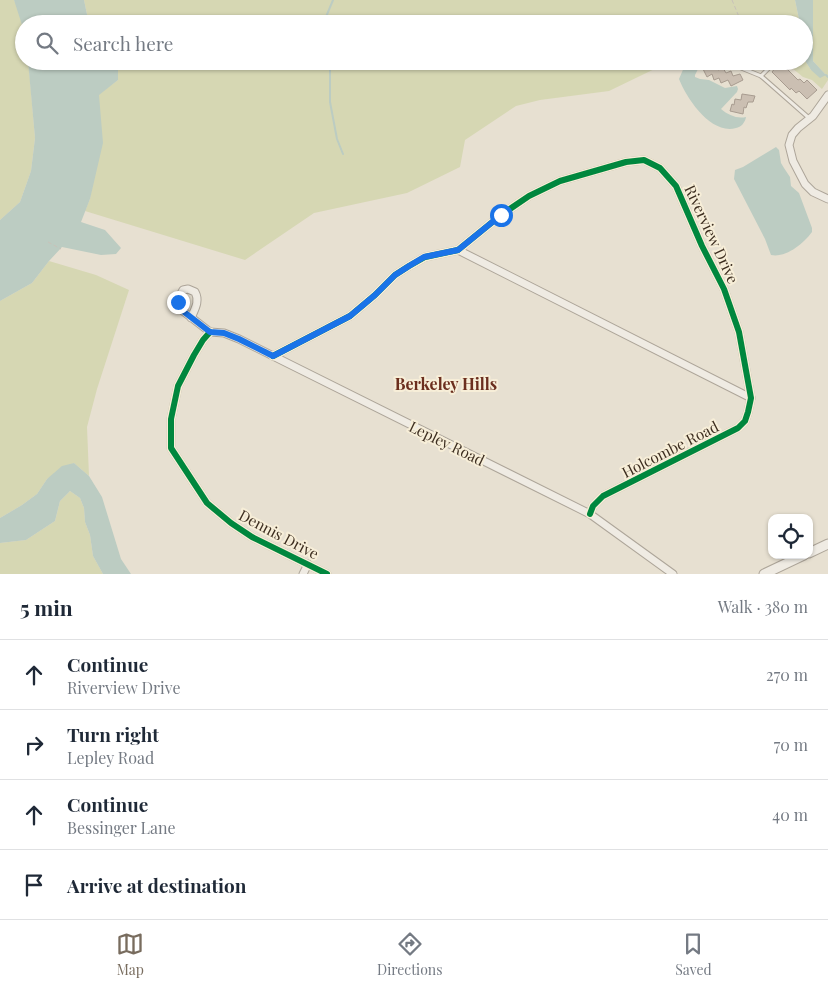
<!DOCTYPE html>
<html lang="en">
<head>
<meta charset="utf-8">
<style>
  body { margin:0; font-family:"Playfair Display",serif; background:#f6f6f7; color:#1f2937 }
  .controls { position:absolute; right:15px; bottom:15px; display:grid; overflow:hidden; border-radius:10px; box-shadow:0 1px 4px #0004 }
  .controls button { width:45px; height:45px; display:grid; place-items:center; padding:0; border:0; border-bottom:1px solid #e0e1e3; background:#fff; color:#1f2937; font:25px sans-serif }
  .stop { position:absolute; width:15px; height:15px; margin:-11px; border:4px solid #1a73e8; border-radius:50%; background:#fff }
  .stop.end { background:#1a73e8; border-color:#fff; box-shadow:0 1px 5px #0008 }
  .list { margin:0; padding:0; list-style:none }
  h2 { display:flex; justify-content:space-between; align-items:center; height:65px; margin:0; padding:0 20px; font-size:21px }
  h2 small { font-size:16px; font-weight:400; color:#747a83 }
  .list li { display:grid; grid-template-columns:32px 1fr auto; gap:15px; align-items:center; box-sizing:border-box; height:70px; padding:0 20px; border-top:1px solid #e0e1e3 }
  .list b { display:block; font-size:19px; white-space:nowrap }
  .list p { margin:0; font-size:16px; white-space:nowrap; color:#747a83 }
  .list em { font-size:16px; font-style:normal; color:#747a83 }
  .icon { flex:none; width:28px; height:28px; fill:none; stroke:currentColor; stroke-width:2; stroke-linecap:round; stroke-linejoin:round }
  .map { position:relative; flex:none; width:828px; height:574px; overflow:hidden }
  .search { position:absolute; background:#fff; box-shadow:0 1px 4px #0004; left:15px; right:15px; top:15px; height:55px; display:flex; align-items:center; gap:12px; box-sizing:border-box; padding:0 18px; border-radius:28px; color:#747a83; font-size:19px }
  .sheet { height:345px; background:#fff }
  nav { display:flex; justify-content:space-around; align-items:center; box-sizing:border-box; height:70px; border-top:1px solid #e0e1e3; background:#fff; font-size:14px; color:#747a83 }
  nav a { display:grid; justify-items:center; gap:2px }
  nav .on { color:#786c5e }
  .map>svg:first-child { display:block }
  .green { fill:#d6d7b3 }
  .water { fill:#bcccc2 }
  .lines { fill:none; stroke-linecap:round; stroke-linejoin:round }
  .stream { stroke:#bcccc2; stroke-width:2 }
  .building { fill:#cbbfb2; stroke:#a89c90 }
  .service-casing { stroke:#ada599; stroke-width:5 }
  .minor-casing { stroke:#ada599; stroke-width:9 }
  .tertiary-casing { stroke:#ada599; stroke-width:11 }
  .path { stroke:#c8c2b9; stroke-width:1; stroke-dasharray:4 2.5; stroke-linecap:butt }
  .service { stroke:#efebe3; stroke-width:3 }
  .minor { stroke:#efebe3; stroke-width:7 }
  .tertiary { stroke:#efebe3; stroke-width:9 }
  .cycleway-casing { stroke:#f7eed8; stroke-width:9 }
  .cycleway { stroke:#00873e; stroke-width:6 }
  .route { stroke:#1a73e8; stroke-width:6 }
  .labels { text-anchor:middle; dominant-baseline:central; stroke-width:4; stroke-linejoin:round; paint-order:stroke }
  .street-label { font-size:15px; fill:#3d2e20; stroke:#f7eed8 }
  .neighbourhood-label { font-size:16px; font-weight:bold; fill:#6b2e1e; stroke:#f7eed8 }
</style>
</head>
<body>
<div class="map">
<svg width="828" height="574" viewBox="0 0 828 574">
  <rect width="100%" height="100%" fill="#e7e0d1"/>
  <!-- green -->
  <g class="green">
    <path d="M0 0H14C24 19 24 40 24 61H28L30 80 35 138 31 171 20 202 0 220Z"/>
    <polygon points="84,0 795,0 800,24 793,24 789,18 786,17 772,24 89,24"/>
    <polygon points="813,0 828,0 828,80 822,89 812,80 803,77 792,68 791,61 804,61 804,59 811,70 826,75 813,61"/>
    <polygon points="118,61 671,61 609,91 540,100 516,106 465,140 460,167 407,193 314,213 245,260 85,211 90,199 99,105 99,94 118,80"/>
    <polygon points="49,261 96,275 129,290 97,389 87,427 89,476 74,463 47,479 37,494 22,505 0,518 0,301 32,283"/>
    <polygon points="70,491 80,498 84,508 85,522 90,535 93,556 103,574 0,574 0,543 26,540 55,521 60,501"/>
  </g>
  <!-- water -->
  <g class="water">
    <polygon points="14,0 84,0 89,24 24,24 24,34 22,25"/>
    <polygon points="795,0 813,0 813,61 826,75 820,78 811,70 804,59 804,24 800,24"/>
    <polygon points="28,61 118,62 118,80 99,95 103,143 90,199 81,222 105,230 121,248 116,254 101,255 62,247 49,261 32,283 0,301 0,220 20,202 31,171 35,138"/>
    <path d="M693 61H698V69L695 75V77L700 79 709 80 725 88 737 86 738 89 737 92 721 109C728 115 737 119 746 117 745 123 741 127 736 128 711 135 687 99 679 79L685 65Z"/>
    <path d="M776 147 779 150 781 163 784 168 790 177 791 186 799 193 812 228V232C803 244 786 258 771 255L765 239 734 179 735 170 743 167Z"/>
    <polygon points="74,463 89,476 102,497 121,559 131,574 103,574 93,556 90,535 85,522 84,508 80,498 70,491 60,501 55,521 26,540 0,543 0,518 22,505 37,494 47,479 62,466"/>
  </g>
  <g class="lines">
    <!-- stream -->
    <g class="stream">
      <polyline points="323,24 333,0"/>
      <polyline points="328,61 330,67 330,102 337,139 343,154"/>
      <polyline points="826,75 828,77"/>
    </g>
  </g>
  <!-- building -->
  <g class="building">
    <polygon points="708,61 713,61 718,70 723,68 726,73 731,71 733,76 740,74 743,80 731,86 728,80 721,83 719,78 714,80 712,74 707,77 701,65"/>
    <polygon points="780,62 798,80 800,79 804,83 807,80 817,90 807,99 799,91 796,93 791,88 790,90 772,72"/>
    <polygon points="742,94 755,96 753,102 748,102 746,108 744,107 743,114 730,111 732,104 734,105 735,99 741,100"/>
  </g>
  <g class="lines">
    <!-- service casing -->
    <g class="service-casing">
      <g id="service">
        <polyline points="729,63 761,76 809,118"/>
        <polyline points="761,76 776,61"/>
      </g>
    </g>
    <!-- minor casing -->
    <g class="minor-casing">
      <g id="minor">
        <polyline points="828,95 813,116 798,128 792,135 789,145 793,161 805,184 813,192 828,199"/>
        <polyline points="458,250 751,398"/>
        <path d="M191 318C195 309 200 301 195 292L188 289 183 290C179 296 178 301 179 308L210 332"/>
        <polyline points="210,332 224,333 239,339 590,514 673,574"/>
        <polyline points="210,332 203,340 194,355 178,386 171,419 171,448 207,503 231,523 252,537 327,574"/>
        <polyline points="273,356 350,316 375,295 395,275 409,266 425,257 458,250 501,215 529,196 560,181 626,162 644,160 660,168 676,186 702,246 724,289 739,332 751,398 748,412 745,421 738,428 603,496 593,506 590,514"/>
        <polyline points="303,574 308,564"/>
      </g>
    </g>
    <!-- tertiary casing -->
    <g class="tertiary-casing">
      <g id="tertiary">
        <polyline points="809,553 828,544"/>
        <polyline points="764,574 804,555"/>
      </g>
    </g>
    <!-- path -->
    <g class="path">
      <polyline points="732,0 742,24"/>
      <polyline points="48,242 61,249"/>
    </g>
    <!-- service -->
    <use href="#service" class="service"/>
    <!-- minor -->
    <use href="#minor" class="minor"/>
    <!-- tertiary -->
    <use href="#tertiary" class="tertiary"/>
    <!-- cycleway casing -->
    <g class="cycleway-casing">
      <g id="cycleway">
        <polyline points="210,332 203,340 194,355 178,386 171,419 171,448 207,503 231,523 252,537 327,574"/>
        <polyline points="273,356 350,316 375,295 395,275 409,266 425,257 458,250 501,215 529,196 560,181 626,162 644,160 660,168 676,186 702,246 724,289 739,332 751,398 748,412 745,421 738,428 603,496 593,506 590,514"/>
      </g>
    </g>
    <!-- cycleway -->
    <use href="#cycleway" class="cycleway"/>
  </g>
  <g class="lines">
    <!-- route -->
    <polyline class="route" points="178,302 179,308 210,332 224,333 239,339 273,356 350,316 375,295 395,275 409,266 424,257 458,250 501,215"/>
  </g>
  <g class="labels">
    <!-- street labels -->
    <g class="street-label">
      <text transform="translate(712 234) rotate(65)">Riverview Drive</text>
      <text transform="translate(447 443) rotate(26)">Lepley Road</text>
      <text transform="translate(670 449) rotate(-27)">Holcombe Road</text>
      <text transform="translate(279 534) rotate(28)">Dennis Drive</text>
    </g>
    <!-- neighbourhood labels -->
    <g class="neighbourhood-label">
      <text x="446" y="383">Berkeley Hills</text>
    </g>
  </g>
</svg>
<div class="controls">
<button><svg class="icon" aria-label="locate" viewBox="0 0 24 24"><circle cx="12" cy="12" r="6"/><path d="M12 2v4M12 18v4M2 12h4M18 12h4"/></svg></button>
</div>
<div class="stop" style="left:501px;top:215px"></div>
<div class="stop end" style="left:178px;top:302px"></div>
<div class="search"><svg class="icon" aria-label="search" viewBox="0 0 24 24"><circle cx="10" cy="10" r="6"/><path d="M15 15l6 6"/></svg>Search here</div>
</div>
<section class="sheet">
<h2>5 min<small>Walk · 380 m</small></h2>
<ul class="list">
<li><svg class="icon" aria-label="ahead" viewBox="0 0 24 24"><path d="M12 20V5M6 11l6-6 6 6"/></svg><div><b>Continue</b><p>Riverview Drive</p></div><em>270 m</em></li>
<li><svg class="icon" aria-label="right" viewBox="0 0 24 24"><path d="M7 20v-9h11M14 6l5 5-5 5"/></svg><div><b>Turn right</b><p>Lepley Road</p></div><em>70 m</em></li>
<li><svg class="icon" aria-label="ahead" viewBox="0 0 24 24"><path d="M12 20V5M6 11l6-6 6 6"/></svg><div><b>Continue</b><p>Bessinger Lane</p></div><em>40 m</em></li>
<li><svg class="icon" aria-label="arrive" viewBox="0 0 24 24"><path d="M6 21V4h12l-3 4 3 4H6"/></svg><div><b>Arrive at destination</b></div></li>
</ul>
</section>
<nav>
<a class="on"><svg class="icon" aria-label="map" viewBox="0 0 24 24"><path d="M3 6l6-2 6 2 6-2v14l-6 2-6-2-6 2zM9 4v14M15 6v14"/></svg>Map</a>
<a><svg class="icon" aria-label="directions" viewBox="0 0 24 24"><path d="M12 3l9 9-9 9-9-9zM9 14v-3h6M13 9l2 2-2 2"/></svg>Directions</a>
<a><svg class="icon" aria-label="saved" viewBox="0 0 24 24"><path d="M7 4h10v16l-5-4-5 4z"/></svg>Saved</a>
</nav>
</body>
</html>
